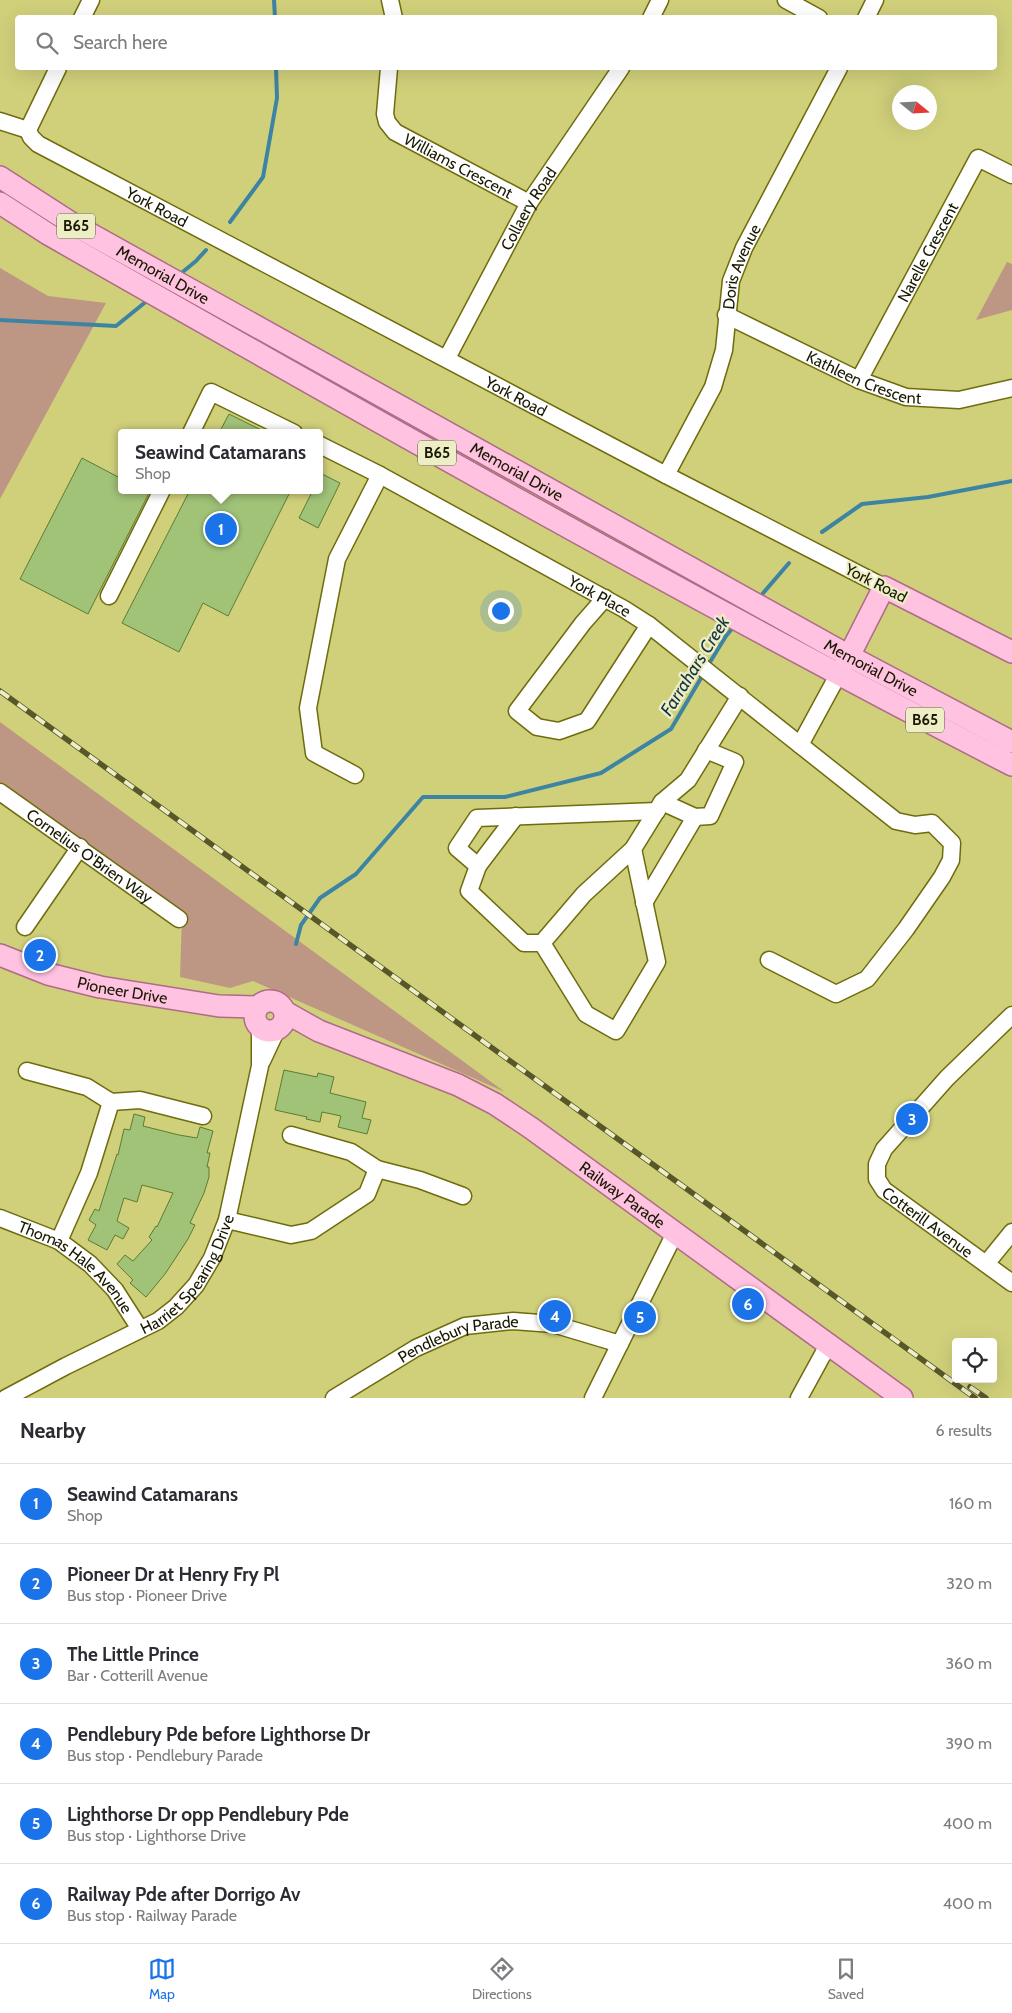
<!DOCTYPE html>
<html lang="en">
<head>
<meta charset="utf-8">
<style>
  body { margin:0; font-family:Cabin,sans-serif; background:#f7f7f7; color:#2b2b33 }
  .controls { position:absolute; right:15px; bottom:15px; display:grid; overflow:hidden; border-radius:5px; box-shadow:0 5px 20px #0002 }
  .controls button { width:45px; height:45px; display:grid; place-items:center; padding:0; border:0; border-bottom:1px solid #e1e1e2; background:#fff; color:#2b2b33; font:25px sans-serif }
  .compass { position:absolute; left:892px; top:85px; width:45px; height:45px; border-radius:50%; background:#fff; box-shadow:0 5px 20px #0002; rotate:108deg }
  .you { position:absolute; left:500px; top:610px; width:18px; height:18px; margin:-12px; border:4px solid #fff; border-radius:50%; background:#1a73e8; box-shadow:0 0 0 8px #1a73e833 }
  .badge { display:grid; place-items:center; width:32px; height:32px; border-radius:50%; background:#1a73e8; color:#fff; font-size:16px; font-weight:700 }
  .pin { position:absolute; translate:-50% -50%; border:2px solid #fff; box-shadow:0 1px 5px #0006 }
  .popup { position:absolute; left:118px; top:429px; width:205px; height:65px; box-sizing:border-box; display:grid; place-content:center; border-radius:5px; background:#fff; filter:drop-shadow(0 1px 4px #0005); font-size:16px; white-space:nowrap; color:#7c7c81 }
  .popup b { font-size:19px; color:#2b2b33 }
  .popup::after { content:''; position:absolute; left:50%; top:100%; margin-left:-10px; border:10px solid transparent; border-top-color:#fff }
  .list { margin:0; padding:0; list-style:none }
  h2 { display:flex; justify-content:space-between; align-items:center; height:65px; margin:0; padding:0 20px; font-size:21px }
  h2 small { font-size:16px; font-weight:400; color:#7c7c81 }
  .list li { display:grid; grid-template-columns:32px 1fr auto; gap:15px; align-items:center; box-sizing:border-box; height:80px; padding:0 20px; border-top:1px solid #e1e1e2 }
  .list b { display:block; font-size:19px; white-space:nowrap }
  .list p { margin:0; font-size:16px; white-space:nowrap; color:#7c7c81 }
  .list em { font-size:16px; font-style:normal; color:#7c7c81 }
  .icon { flex:none; width:28px; height:28px; fill:none; stroke:currentColor; stroke-width:2; stroke-linecap:round; stroke-linejoin:round }
  .map { position:relative; flex:none; width:1012px; height:1398px; overflow:hidden }
  .search { position:absolute; background:#fff; box-shadow:0 5px 20px #0002; left:15px; right:15px; top:15px; height:55px; display:flex; align-items:center; gap:12px; box-sizing:border-box; padding:0 18px; border-radius:5px; color:#7c7c81; font-size:19px }
  .sheet { height:545px; background:#fff }
  nav { display:flex; justify-content:space-around; align-items:center; box-sizing:border-box; height:70px; border-top:1px solid #e1e1e2; background:#fff; font-size:14px; color:#7c7c81 }
  nav a { display:grid; justify-items:center; gap:2px }
  nav .on { color:#1a73e8 }
  .map>svg:first-child { display:block }
  .green { fill:#bd9783 }
  .lines { fill:none; stroke-linecap:round; stroke-linejoin:round }
  .stream { stroke:#3d84a2; stroke-width:4 }
  .building { fill:#a1c378; stroke:#5c7b32 }
  .minor-casing { stroke:#6e6c0d; stroke-width:19 }
  .major-casing { stroke:#ae6c85; stroke-width:24 }
  .minor { stroke:#fff; stroke-width:16 }
  .major { stroke:#ffc2e1; stroke-width:21 }
  .rail-casing { stroke:#57572a; stroke-width:5.5 }
  .rail { stroke:#edeec5; stroke-width:4; stroke-dasharray:11; stroke-linecap:butt }
  .labels { text-anchor:middle; dominant-baseline:central; stroke-width:4.5; stroke-linejoin:round; paint-order:stroke }
  .shield { fill:#edeec5; stroke:#59583b; stroke-width:1 }
  .shield-label { font-size:15px; font-weight:bold; fill:#191800 }
  .street-label { font-size:16px; fill:#191800; stroke:#edeec5 }
  .water-label { font-size:18px; font-style:italic; fill:#133442; stroke:#edeec5 }
</style>
</head>
<body>
<div class="map">
<svg width="1012" height="1398" viewBox="0 0 1012 1398">
  <rect width="100%" height="100%" fill="#d0d07b"/>
  <!-- green -->
  <g class="green">
    <polygon points="1007,262 1012,264 1012,310 976,320"/>
    <polygon points="0,268 48,296 106,303 0,499"/>
    <polygon points="0,722 505,1092 253,981 230,988 180,977 182,915 0,783"/>
  </g>
  <g class="lines">
    <!-- stream -->
    <g class="stream">
      <polyline points="274,0 275,18"/>
      <polyline points="230,222 263,177 277,98 276,68"/>
      <polyline points="179,275 196,261 206,250"/>
      <polyline points="0,320 116,326 148,300"/>
      <polyline points="822,532 862,504 928,497 1012,481"/>
      <polyline points="758,599 789,563"/>
      <polyline points="707,667 726,636 735,625"/>
      <polyline points="296,944 301,925 320,898 356,874 423,797 505,797 601,773 671,729 704,673"/>
    </g>
  </g>
  <!-- building -->
  <g class="building">
    <polygon points="229,414 267,433 219,433"/>
    <polygon points="82,458 122,479 122,490 144,490 149,493 88,614 20,579"/>
    <polygon points="320,473 340,483 318,528 299,518 313,490 320,490"/>
    <polygon points="190,490 291,490 228,616 203,603 179,652 122,623"/>
    <polygon points="284,1070 317,1077 318,1073 334,1077 330,1093 366,1102 362,1118 371,1120 367,1134 338,1127 341,1116 322,1112 320,1122 306,1119 307,1117 275,1110"/>
    <polygon points="134,1114 145,1117 143,1126 179,1135 197,1138 200,1127 213,1131 207,1153 210,1153 207,1167 209,1167 209,1177 204,1193 190,1223 195,1225 188,1239 165,1274 146,1297 130,1283 133,1280 117,1264 125,1255 133,1261 152,1240 149,1237 156,1226 157,1227 173,1193 142,1185 137,1202 124,1198 117,1221 129,1228 123,1239 115,1235 107,1250 88,1240 96,1225 89,1220 95,1209 99,1211 117,1154 118,1155 124,1129 130,1130"/>
  </g>
  <g class="lines">
    <!-- minor casing -->
    <g class="minor-casing">
      <g id="minor">
        <polyline points="390,0 394,18"/>
        <polyline points="786,0 819,18"/>
        <polyline points="82,18 91,0"/>
        <polyline points="651,18 660,0"/>
        <polyline points="866,18 875,0"/>
        <path id="s1" d="M389 68 385 114 387 122 395 132 529 203"/>
        <polyline points="0,121 28,130"/>
        <path id="s2" d="M28 130 31 137 38 144 666 475 884 587"/>
        <polyline points="28,130 58,68"/>
        <path id="s3" d="M726 315 859 380 906 397 959 400 1012 388"/>
        <path id="s4" d="M447 358 529 203 621 68"/>
        <path id="s5" d="M859 380 978 158 1012 175"/>
        <polyline points="191,433 211,392 294,433"/>
        <path id="s6" d="M320 445 380 475 624 609 649 625 896 821 915 825 932 823 952 843 951 860 942 877 906 929 867 979 836 994 769 960"/>
        <path id="s7" d="M666 475 713 387 724 350 731 281 744 248 839 68"/>
        <polyline points="109,596 162,490"/>
        <polyline points="605,598 583,623 517,711 537,727 559,731 587,721 649,625"/>
        <polyline points="800,745 844,664"/>
        <polyline points="355,775 314,753 308,708 337,559 380,475"/>
        <path id="s8" d="M0 792 179 919"/>
        <polyline points="695,817 710,816 735,762 706,750"/>
        <polyline points="633,849 657,962 616,1031 586,1014 542,943 524,943 469,891 478,866 457,848 477,818 657,811"/>
        <polyline points="478,866 516,816"/>
        <polyline points="644,903 695,817 662,802"/>
        <polyline points="25,927 80,847"/>
        <polyline points="542,943 584,894 633,849 662,802 688,780 740,696"/>
        <path id="s9" d="M1012 1015 947 1078 884 1149 877 1164V1179L884 1190 1012 1283"/>
        <polyline points="262,1061 277,1029"/>
        <polyline points="27,1071 87,1087 111,1102 140,1100 203,1116"/>
        <polyline points="291,1135 351,1152 377,1169 420,1180 463,1196"/>
        <path id="s10" d="M0 1218 59 1241 90 1264 115 1290 140 1329"/>
        <polyline points="227,1220 291,1235 311,1231 367,1194 377,1169"/>
        <polyline points="59,1241 89,1173 111,1102"/>
        <polyline points="986,1264 1012,1232"/>
        <path id="s11" d="M6 1398 66 1366 158 1321 176 1307 196 1285 212 1258 227 1220 260 1066V1026"/>
        <path id="s12" d="M334 1398 416 1348 465 1326 513 1321 553 1324 620 1344"/>
        <polyline points="593,1398 675,1233"/>
        <polyline points="799,1398 828,1345"/>
      </g>
    </g>
    <!-- major casing -->
    <g class="major-casing">
      <g id="major">
        <path id="s13" d="M0 177 76 226 849 656 1012 742"/>
        <path d="M0 203 48 234C367 416 686 597 1012 765"/>
        <polyline points="849,656 884,587 1012,652"/>
        <path id="s14" d="M0 955 48 974 100 987 219 1006 258 1007"/>
        <circle cx="270" cy="1016" r="15"/>
        <path id="s15" d="M285 1012 319 1031 458 1085 495 1104 531 1128 902 1398"/>
      </g>
    </g>
    <!-- minor -->
    <use href="#minor" class="minor"/>
    <!-- major -->
    <use href="#major" class="major"/>
    <!-- rail casing -->
    <g class="rail-casing">
      <g id="rail">
        <polyline points="0,691 975,1398"/>
        <polyline points="970,1387 986,1398"/>
      </g>
    </g>
    <!-- rail -->
    <use href="#rail" class="rail"/>
  </g>
  <g class="labels">
    <!-- shield labels -->
    <g class="shield">
      <rect x="57" y="213.5" width="38" height="25" rx="4"/>
      <rect x="418" y="440.5" width="38" height="25" rx="4"/>
      <rect x="906" y="707.5" width="38" height="25" rx="4"/>
    </g>
    <g class="shield-label">
      <text x="76" y="226">B65</text>
      <text x="437" y="453">B65</text>
      <text x="925" y="720">B65</text>
    </g>
    <!-- street labels -->
    <g class="street-label">
      <text stroke="none"><textPath href="#s1" startOffset="139">Williams Crescent</textPath></text>
      <text stroke="none"><textPath href="#s2" startOffset="152">York Road</textPath></text>
      <text stroke="none"><textPath href="#s4" startOffset="170">Collaery Road</textPath></text>
      <text stroke="none"><textPath href="#s5" startOffset="145">Narelle Crescent</textPath></text>
      <text stroke="none"><textPath href="#s7" startOffset="224">Doris Avenue</textPath></text>
      <text stroke="none"><textPath href="#s13" startOffset="190">Memorial Drive</textPath></text>
      <text stroke="none"><textPath href="#s3" startOffset="152">Kathleen Crescent</textPath></text>
      <text stroke="none"><textPath href="#s2" startOffset="558">York Road</textPath></text>
      <text stroke="none"><textPath href="#s13" startOffset="595">Memorial Drive</textPath></text>
      <text transform="translate(876 583) rotate(27)">York Road</text>
      <text stroke="none"><textPath href="#s6" startOffset="318">York Place</textPath></text>
      <text stroke="none"><textPath href="#s13" startOffset="1000">Memorial Drive</textPath></text>
      <text stroke="none"><textPath href="#s8" startOffset="110">Cornelius O'Brien Way</textPath></text>
      <text stroke="none"><textPath href="#s14" startOffset="128">Pioneer Drive</textPath></text>
      <text stroke="none"><textPath href="#s15" startOffset="386">Railway Parade</textPath></text>
      <text stroke="none"><textPath href="#s9" startOffset="284">Cotterill Avenue</textPath></text>
      <text stroke="none"><textPath href="#s10" startOffset="92">Thomas Hale Avenue</textPath></text>
      <text stroke="none"><textPath href="#s11" startOffset="226">Harriet Spearing Drive</textPath></text>
      <text stroke="none"><textPath href="#s12" startOffset="140">Pendlebury Parade</textPath></text>
    </g>
    <!-- water labels -->
    <g class="water-label">
      <text transform="translate(695 666) rotate(-58)">Farrahars Creek</text>
    </g>
  </g>
</svg>
<div class="controls">
<button><svg class="icon" aria-label="locate" viewBox="0 0 24 24"><circle cx="12" cy="12" r="6"/><path d="M12 2v4M12 18v4M2 12h4M18 12h4"/></svg></button>
</div>
<svg class="compass" viewBox="-18 -18 36 36"><path d="M0-13l5 13h-10z" fill="#e53935"/><path d="M0 13l5-13h-10z" fill="#7c7c81"/></svg>
<div class="you"></div>
<div class="pin badge" style="left:221px;top:529px">1</div>
<div class="popup"><b>Seawind Catamarans</b>Shop</div>
<div class="pin badge" style="left:40px;top:955px">2</div>
<div class="pin badge" style="left:912px;top:1119px">3</div>
<div class="pin badge" style="left:555px;top:1316px">4</div>
<div class="pin badge" style="left:640px;top:1317px">5</div>
<div class="pin badge" style="left:748px;top:1304px">6</div>
<div class="search"><svg class="icon" aria-label="search" viewBox="0 0 24 24"><circle cx="10" cy="10" r="6"/><path d="M15 15l6 6"/></svg>Search here</div>
</div>
<section class="sheet">
<h2>Nearby<small>6 results</small></h2>
<ul class="list">
<li><span class="badge">1</span><div><b>Seawind Catamarans</b><p>Shop</p></div><em>160 m</em></li>
<li><span class="badge">2</span><div><b>Pioneer Dr at Henry Fry Pl</b><p>Bus stop · Pioneer Drive</p></div><em>320 m</em></li>
<li><span class="badge">3</span><div><b>The Little Prince</b><p>Bar · Cotterill Avenue</p></div><em>360 m</em></li>
<li><span class="badge">4</span><div><b>Pendlebury Pde before Lighthorse Dr</b><p>Bus stop · Pendlebury Parade</p></div><em>390 m</em></li>
<li><span class="badge">5</span><div><b>Lighthorse Dr opp Pendlebury Pde</b><p>Bus stop · Lighthorse Drive</p></div><em>400 m</em></li>
<li><span class="badge">6</span><div><b>Railway Pde after Dorrigo Av</b><p>Bus stop · Railway Parade</p></div><em>400 m</em></li>
</ul>
</section>
<nav>
<a class="on"><svg class="icon" aria-label="map" viewBox="0 0 24 24"><path d="M3 6l6-2 6 2 6-2v14l-6 2-6-2-6 2zM9 4v14M15 6v14"/></svg>Map</a>
<a><svg class="icon" aria-label="directions" viewBox="0 0 24 24"><path d="M12 3l9 9-9 9-9-9zM9 14v-3h6M13 9l2 2-2 2"/></svg>Directions</a>
<a><svg class="icon" aria-label="saved" viewBox="0 0 24 24"><path d="M7 4h10v16l-5-4-5 4z"/></svg>Saved</a>
</nav>
</body>
</html>
